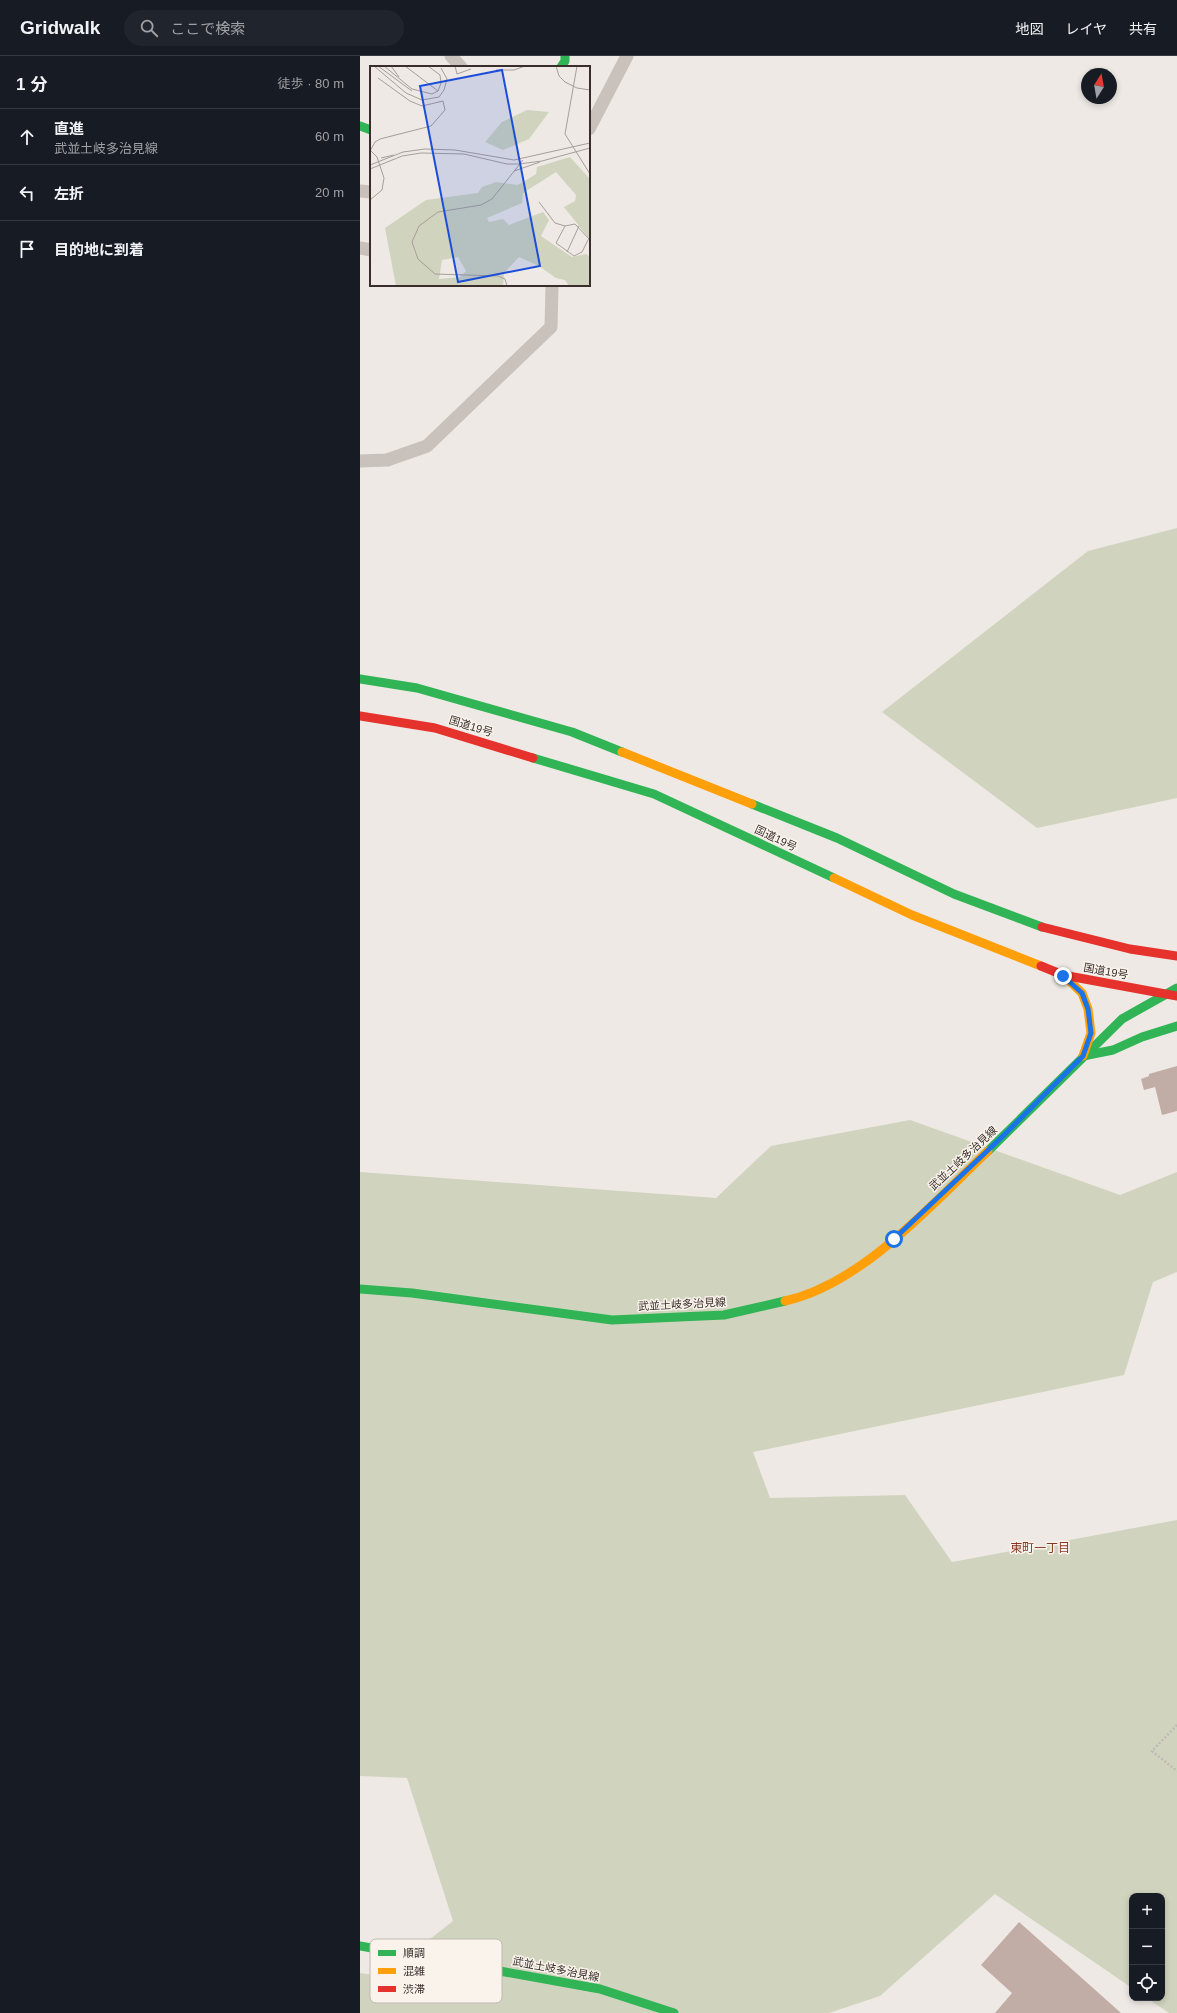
<!DOCTYPE html>
<html lang="ja">
<head>
<meta charset="utf-8">
<style>
  body { margin:0; font-family:Helvetica,"Noto Sans JP",sans-serif; background:#20242c; color:#f1f3f6 }
  .controls { position:absolute; right:12px; bottom:12px; display:grid; overflow:hidden; border-radius:8px; box-shadow:0 2px 6px #0003 }
  .controls button { width:36px; height:36px; display:grid; place-items:center; padding:0; border:0; border-bottom:1px solid #363941; background:#171b24; color:#f1f3f6; font:20px sans-serif }
  .compass { position:absolute; left:721px; top:12px; width:36px; height:36px; border-radius:50%; background:#171b24; box-shadow:0 2px 6px #0003; rotate:11deg }
  .stop { position:absolute; width:12px; height:12px; margin:-9px; border:3px solid #1a73e8; border-radius:50%; background:#fff }
  .stop.end { background:#1a73e8; border-color:#fff; box-shadow:0 1px 4px #0008 }
  .list { margin:0; padding:0; list-style:none }
  h2 { display:flex; justify-content:space-between; align-items:center; height:52px; margin:0; padding:0 16px; font-size:17px }
  h2 small { font-size:13px; font-weight:400; color:#9ea1a6 }
  .list li { display:grid; grid-template-columns:26px 1fr auto; gap:12px; align-items:center; box-sizing:border-box; height:56px; padding:0 16px; border-top:1px solid #363941 }
  .list b { display:block; font-size:15px; white-space:nowrap }
  .list p { margin:0; font-size:13px; white-space:nowrap; color:#9ea1a6 }
  .list em { font-size:13px; font-style:normal; color:#9ea1a6 }
  .icon { flex:none; width:22px; height:22px; fill:none; stroke:currentColor; stroke-width:2; stroke-linecap:round; stroke-linejoin:round }
  .map { position:relative; flex:none; width:817px; height:1957px; overflow:hidden }
  header { display:flex; align-items:center; gap:24px; box-sizing:border-box; height:56px; padding:0 20px; background:#171b24; border-bottom:1px solid #363941 }
  header strong { font-size:19px }
  nav { display:flex; gap:22px; margin-inline-start:auto; font-size:14px }
  .search { width:280px; height:36px; background:#20242c; display:flex; align-items:center; gap:10px; box-sizing:border-box; padding:0 14px; border-radius:22px; color:#9ea1a6; font-size:15px }
  main { display:flex }
  aside { flex:1; background:#171b24 }
  .map>svg:first-child { display:block }
  .green { fill:#d0d4be }
  .building { fill:#c1aca6 }
  .lines { fill:none; stroke-linecap:round; stroke-linejoin:round }
  .path { stroke:#c0b9b5; stroke-width:2.5; stroke-dasharray:2 2; stroke-linecap:butt }
  .lane { stroke:#c8c1bc; stroke-width:13 }
  .fast { stroke:#30b455; stroke-width:9 }
  .slow { stroke:#ff9f0a; stroke-width:9 }
  .jam { stroke:#e5322d; stroke-width:9 }
  .route { stroke:#1a73e8; stroke-width:5 }
  .labels { text-anchor:middle; dominant-baseline:central; stroke-width:3; stroke-linejoin:round; paint-order:stroke }
  .street-label { font-size:11px; fill:#392e2a; stroke:#faf3ec }
  .neighbourhood-label { font-size:12px; fill:#873724; stroke:#faf3ec }
  .inset-road { fill:none; stroke:#a69e9a; stroke-width:1 }
  .view { fill:#1d4ed8; fill-opacity:0.15; stroke:#1d4ed8; stroke-width:2 }
  .inset-edge { fill:none; stroke:#392e2a; stroke-width:2 }
  .key { fill:#faf3ec; stroke:#c0b8b2; stroke-width:1 }
  .key-label { font-size:11px; fill:#392e2a }
</style>
</head>
<body>
<header>
<strong>Gridwalk</strong>
<div class="search"><svg class="icon" aria-label="search" viewBox="0 0 24 24"><circle cx="10" cy="10" r="6"/><path d="M15 15l6 6"/></svg>ここで検索</div>
<nav><a>地図</a><a>レイヤ</a><a>共有</a></nav>
</header>
<main>
<aside>
<h2>1 分<small>徒歩 · 80 m</small></h2>
<ul class="list">
<li><svg class="icon" aria-label="ahead" viewBox="0 0 24 24"><path d="M12 20V5M6 11l6-6 6 6"/></svg><div><b>直進</b><p>武並土岐多治見線</p></div><em>60 m</em></li>
<li><svg class="icon" aria-label="left" viewBox="0 0 24 24"><path d="M17 20v-9H6M10 6l-5 5 5 5"/></svg><div><b>左折</b></div><em>20 m</em></li>
<li><svg class="icon" aria-label="arrive" viewBox="0 0 24 24"><path d="M6 21V4h12l-3 4 3 4H6"/></svg><div><b>目的地に到着</b></div></li>
</ul>
</aside>
<div class="map">
<svg width="817" height="1957" viewBox="0 0 817 1957">
  <rect width="100%" height="100%" fill="#eee9e4"/>
  <!-- green -->
  <g class="green">
    <polygon points="817,472 817,742 677,772 522,656 728,495"/>
    <polygon points="550,1064 760,1139 817,1116 817,1216 793,1226 764,1319 393,1396 410,1442 545,1439 592,1506 817,1464 817,1957 809,1957 787,1942 802,1942 802,1840 772,1840 772,1932 635,1838 520,1940 469,1957 0,1957 0,1917 23,1920 93,1865 47,1722 0,1720 0,1116 356,1142 411,1090"/>
  </g>
  <!-- building -->
  <g class="building">
    <polygon points="817,1010 817,1055 802,1059 795,1031 784,1034 781,1023 789,1020 789,1018"/>
    <polygon points="659,1866 761,1957 635,1957 652,1937 621,1909"/>
  </g>
  <g class="lines">
    <!-- path -->
    <polyline class="path" points="817,1669 792,1695 817,1715"/>
    <!-- lane -->
    <g class="lane">
      <polyline points="91,0 101,11"/>
      <polyline points="229,73 267,0"/>
      <polyline points="0,135 11,136"/>
      <polyline points="0,192 11,194"/>
      <polyline points="0,405 27,404 67,390 191,271 192,229"/>
    </g>
    <!-- fast -->
    <g class="fast">
      <polyline points="201,11 205,5 205,0"/>
      <polyline points="0,70 11,74"/>
      <polyline points="0,623 57,632 212,676 262,696"/>
      <polyline points="173,702 294,738 474,822"/>
      <polyline points="392,748 477,782 594,838 682,871"/>
      <polyline points="723,1000 753,994 782,981 817,970"/>
      <polyline points="628,1095 762,963 817,932"/>
      <polyline points="0,1233 52,1237 252,1264 364,1259 425,1245"/>
      <polyline points="0,1890 240,1933 314,1957"/>
    </g>
    <!-- slow -->
    <g class="slow">
      <polyline points="262,696 392,748"/>
      <polyline points="474,822 552,859 681,910"/>
      <polyline points="703,919 722,937 728,953 731,977 723,1000"/>
      <path d="M425 1245C502 1228 572 1148 628 1095"/>
    </g>
    <!-- jam -->
    <g class="jam">
      <polyline points="0,660 75,672 173,702"/>
      <polyline points="682,871 770,893 817,900"/>
      <polyline points="681,910 703,919 817,940"/>
    </g>
  </g>
  <g class="lines">
    <!-- route -->
    <polyline class="route" points="534,1183 644,1079 723,1000 731,977 728,953 722,937 703,920"/>
  </g>
  <g class="labels">
    <!-- street labels -->
    <g class="street-label">
      <text transform="translate(111 670) rotate(17)">国道19号</text>
      <text transform="translate(416 782) rotate(25)">国道19号</text>
      <text transform="translate(746 915) rotate(10)">国道19号</text>
      <text transform="translate(603 1102) rotate(-43)">武並土岐多治見線</text>
      <text transform="translate(322 1248) rotate(-3)">武並土岐多治見線</text>
      <text transform="translate(196 1913) rotate(11)">武並土岐多治見線</text>
    </g>
    <!-- neighbourhood labels -->
    <g class="neighbourhood-label">
      <text x="680" y="1492">東町一丁目</text>
    </g>
  </g>
  <!-- overview -->
  <g transform="translate(10 10)">
    <rect width="220" height="220" fill="#eee9e4"/>
    <path d="M157 44 179 46 159 73 133 84 115 76 132 56ZM200 91 220 113V174L194 141 205 135 206 129 186 106 153 127 152 137 117 152 119 156 133 153 139 159 173 146 179 154 171 170 202 191 216 188 220 191V220H199L195 214 186 212 169 200 149 191 134 207 133 220H26L15 162 56 134 108 127 112 121 126 116 148 119 166 108 167 101ZM88 191 96 205 90 211 69 213 72 194Z" fill="#d0d4be" fill-rule="evenodd"/>
    <path class="inset-road" d="M4 0 36 27 52 34 69 31 74 24 77 13 71 2M8 0 42 25M14 0 42 23 62 28 68 25 71 17 70 9 58 0M21 0 29 11M35 0 68 25M85 0 87 8 101 3M186 0 189 10 195 16 207 22 220 24M207 0 195 68 220 108M126 4H144L155 0M0 84 7 91 14 112 12 124 0 134M0 85 5 76 10 73 61 60 75 44 73 35 52 40 40 35 8 12M11 92 24 89M0 99 33 86 55 83 85 84 144 94 220 77M0 103 32 90 51 87 94 88 137 98H149L172 95 220 82M144 105 170 96M169 136 185 157 195 160 205 158 220 174M195 160 186 177 204 190 212 186 219 172M197 186 209 160M137 220 135 213 128 210 65 208 48 193 42 176 49 160 68 146 111 139 122 133 153 94"/>
    <path class="view" d="M132 4 170 200 88 216 50 20Z"/>
    <rect width="220" height="220" class="inset-edge"/>
  </g>
  <!-- legend -->
  <rect x="10" y="1883" width="132" height="64" rx="6" class="key"/>
  <rect x="18" y="1894" width="18" height="6" fill="#30b455"/>
  <rect x="18" y="1912" width="18" height="6" fill="#ff9f0a"/>
  <rect x="18" y="1930" width="18" height="6" fill="#e5322d"/>
  <g class="key-label">
    <text x="43" y="1901">順調</text>
    <text x="43" y="1919">混雑</text>
    <text x="43" y="1937">渋滞</text>
  </g>
</svg>
<div class="controls">
<button>+</button>
<button>−</button>
<button><svg class="icon" aria-label="locate" viewBox="0 0 24 24"><circle cx="12" cy="12" r="6"/><path d="M12 2v4M12 18v4M2 12h4M18 12h4"/></svg></button>
</div>
<svg class="compass" viewBox="-18 -18 36 36"><path d="M0-13l5 13h-10z" fill="#e53935"/><path d="M0 13l5-13h-10z" fill="#9ea1a6"/></svg>
<div class="stop" style="left:534px;top:1183px"></div>
<div class="stop end" style="left:703px;top:920px"></div>
</div>
</main>
</body>
</html>
